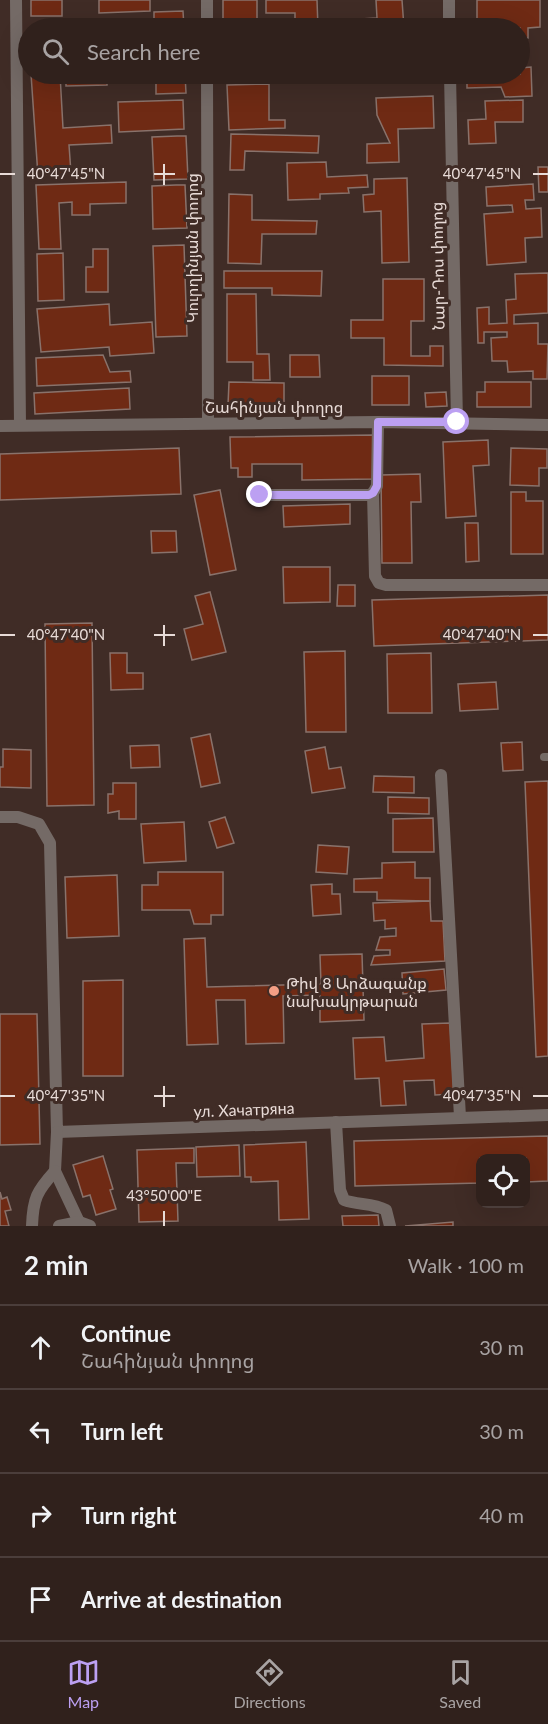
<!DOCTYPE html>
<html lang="en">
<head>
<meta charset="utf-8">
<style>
  body { margin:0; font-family:Lato,"Noto Sans Armenian",sans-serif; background:#382925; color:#f1f3f6 }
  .controls { position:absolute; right:18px; bottom:18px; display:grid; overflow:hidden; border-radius:12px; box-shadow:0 6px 24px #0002 }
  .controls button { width:54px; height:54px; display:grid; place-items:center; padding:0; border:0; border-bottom:2px solid #4b3e3b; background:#30211c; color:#f1f3f6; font:30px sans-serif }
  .stop { position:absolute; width:18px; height:18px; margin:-14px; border:4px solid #bca0f2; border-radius:50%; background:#fff }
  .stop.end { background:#bca0f2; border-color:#fff; box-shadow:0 2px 6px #0008 }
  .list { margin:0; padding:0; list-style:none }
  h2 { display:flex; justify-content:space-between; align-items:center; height:78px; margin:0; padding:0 24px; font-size:26px }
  h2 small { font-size:20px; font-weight:400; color:#a8a3a3 }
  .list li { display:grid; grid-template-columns:39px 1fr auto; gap:18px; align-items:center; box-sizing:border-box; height:84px; padding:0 24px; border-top:2px solid #4b3e3b }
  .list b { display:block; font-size:22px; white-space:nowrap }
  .list p { margin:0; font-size:20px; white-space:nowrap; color:#a8a3a3 }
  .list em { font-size:20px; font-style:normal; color:#a8a3a3 }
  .icon { flex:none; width:33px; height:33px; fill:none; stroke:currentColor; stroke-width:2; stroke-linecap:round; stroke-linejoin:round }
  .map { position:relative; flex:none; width:548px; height:1226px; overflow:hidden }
  .search { position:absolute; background:#30211c; box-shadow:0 6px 24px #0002; left:18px; right:18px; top:18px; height:66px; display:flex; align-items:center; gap:15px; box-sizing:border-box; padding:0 21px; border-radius:33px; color:#a8a3a3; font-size:22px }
  .sheet { height:414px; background:#30211c }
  nav { display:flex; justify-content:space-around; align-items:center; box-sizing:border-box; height:84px; border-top:2px solid #4b3e3b; background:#30211c; font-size:16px; color:#a8a3a3 }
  nav a { display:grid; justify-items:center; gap:3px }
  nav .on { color:#bca0f2 }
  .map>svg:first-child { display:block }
  .building { fill:#6f2a14; stroke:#89726b; stroke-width:1.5 }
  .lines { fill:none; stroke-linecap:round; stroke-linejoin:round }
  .lane { stroke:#746a66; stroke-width:8 }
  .street { stroke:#746a66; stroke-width:12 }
  .route { stroke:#bca0f2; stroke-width:8 }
  .ticks { fill:none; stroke:#e8dbd7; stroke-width:2 }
  .poi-dot { fill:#f39f85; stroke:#402c26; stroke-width:2 }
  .labels { text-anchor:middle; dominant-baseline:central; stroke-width:6; stroke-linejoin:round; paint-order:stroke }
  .street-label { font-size:16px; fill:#e8dbd7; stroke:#402c26 }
  .poi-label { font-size:16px; fill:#e8dbd7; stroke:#402c26; text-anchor:start }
  .ticks-label { font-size:15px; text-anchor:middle; fill:#e8dbd7; stroke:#402c26; stroke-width:6; stroke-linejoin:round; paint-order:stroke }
</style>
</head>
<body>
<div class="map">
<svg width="548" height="1226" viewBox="0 0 548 1226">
  <rect width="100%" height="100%" fill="#402c26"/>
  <!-- building -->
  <g class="building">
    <rect x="31" y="0" width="31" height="16"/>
    <polygon points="99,0 150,0 150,11 99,13"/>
    <polygon points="223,0 257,0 257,20 247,20 247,28 223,28"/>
    <polygon points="266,0 317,0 318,28 295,28 295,13 266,13"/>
    <polygon points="376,0 402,0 404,28 362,28 361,19 377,18"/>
    <polygon points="477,0 540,0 540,27 528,28 528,38 520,38 520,28 477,28"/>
    <polygon points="183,11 184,28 154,28 154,12"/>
    <polygon points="531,67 532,96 505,97 501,87 467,88 467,74 520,74 520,68"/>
    <polygon points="31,74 60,74 63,128 111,125 112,143 69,145 71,173 38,176"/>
    <polygon points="66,74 107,74 107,85 66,86"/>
    <polygon points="156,74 185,74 186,93 156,94"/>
    <rect x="223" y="74" width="37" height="6"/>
    <polygon points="387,74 434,74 434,76 388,79"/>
    <polygon points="269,84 269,120 285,120 285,128 229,130 227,85"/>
    <polygon points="433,96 434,128 398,129 399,162 367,163 367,144 390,143 377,115 376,98"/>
    <polygon points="183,100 184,129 119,132 118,102"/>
    <polygon points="523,100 523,122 495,122 496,143 469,144 468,120 486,119 485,101"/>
    <polygon points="231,134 319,136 318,153 245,151 244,170 230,170"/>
    <polygon points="177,136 186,136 188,179 154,180 152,137"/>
    <polygon points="326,162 327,177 367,175 368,187 348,188 349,193 320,194 320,199 288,200 287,163"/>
    <polygon points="538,167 548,167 548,192 539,192"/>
    <polygon points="407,178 409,262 382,263 381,211 364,212 363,195 374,194 374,179"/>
    <polygon points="126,182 126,203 90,204 90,215 72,215 72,202 59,203 61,249 39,249 36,185"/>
    <polygon points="533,184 534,200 525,200 526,209 541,208 542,237 525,238 526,262 487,265 484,214 513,212 512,205 487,206 486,187"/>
    <polygon points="176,185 185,185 187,228 153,229 152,186"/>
    <polygon points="229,194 252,195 252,220 317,221 316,234 262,234 261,264 228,263"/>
    <polygon points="184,245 187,336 156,337 153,246"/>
    <polygon points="93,249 108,249 108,292 86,292 86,267 93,267"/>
    <polygon points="63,253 64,300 38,301 37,254"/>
    <polygon points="224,271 322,271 321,296 272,295 272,288 224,288"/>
    <polygon points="548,273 548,313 514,315 514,324 538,323 538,344 548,344 547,379 533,379 533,371 508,372 507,361 492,361 491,338 507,337 507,332 484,332 484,343 478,343 477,308 489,307 489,324 507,323 506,300 516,299 515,274"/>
    <polygon points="383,279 424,279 424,321 411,321 411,356 430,356 430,346 443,346 443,366 384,365 384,338 351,338 351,320 383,320"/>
    <polygon points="227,294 256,294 257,354 269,354 270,380 253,380 253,362 227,362"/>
    <polygon points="109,304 110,325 152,322 154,353 110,356 109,347 41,352 37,309"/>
    <polygon points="103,355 110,372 130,371 131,382 37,386 36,358"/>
    <polygon points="290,355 319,355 320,377 290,377"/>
    <rect x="372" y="376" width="37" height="29"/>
    <polygon points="229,382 284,383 284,406 228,405"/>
    <polygon points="485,382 531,382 531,407 477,407 477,392 485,392"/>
    <polygon points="129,388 130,409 35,414 34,393"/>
    <polygon points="446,392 447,406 426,407 425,393"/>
    <polygon points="373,435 373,479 302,480 302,464 252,464 252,477 238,477 238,468 231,468 230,437"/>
    <polygon points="488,440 489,465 473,466 476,516 446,518 443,442"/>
    <polygon points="179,448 181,494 0,500 0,454"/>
    <polygon points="511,448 547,449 547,468 539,468 539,486 510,485"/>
    <polygon points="420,474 421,502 411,502 412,563 382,563 381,475"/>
    <polygon points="220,490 236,570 210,575 194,495"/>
    <polygon points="511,492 526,492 526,501 543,501 543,554 511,554"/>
    <polygon points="350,504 350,524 284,527 283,506"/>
    <polygon points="465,523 478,523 479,561 466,562"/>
    <polygon points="151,531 176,531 177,552 152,553"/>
    <polygon points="283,567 330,567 330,602 284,603"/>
    <polygon points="338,585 355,585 355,606 337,606"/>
    <polygon points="210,592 226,652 192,660 184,629 203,624 195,596"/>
    <polygon points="548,595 548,640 374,646 372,600"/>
    <polygon points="92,623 94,805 47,806 45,624"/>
    <polygon points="345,651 346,732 306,732 304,652"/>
    <polygon points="110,653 127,653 127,673 143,673 143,689 111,690"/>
    <polygon points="431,653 432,713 388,713 387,654"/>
    <polygon points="496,682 498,709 460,711 458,684"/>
    <polygon points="210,734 220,783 201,787 191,738"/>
    <polygon points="522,742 523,770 503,771 501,743"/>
    <polygon points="159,745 160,767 131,768 130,746"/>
    <polygon points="325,747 329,769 341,767 345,788 312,793 305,751"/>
    <polygon points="3,749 31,750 31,788 0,787 0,767 3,767"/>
    <polygon points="374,776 414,777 414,793 373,792"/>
    <polygon points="548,781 548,1056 536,1057 525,782"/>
    <polygon points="113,783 136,783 136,819 119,819 119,811 108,813 108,794 113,794"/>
    <polygon points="388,797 429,798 429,814 388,813"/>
    <polygon points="225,817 234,843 217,848 209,822"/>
    <polygon points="433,818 434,852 393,852 393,819"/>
    <polygon points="184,822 186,861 144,863 141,824"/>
    <polygon points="318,845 349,847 347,874 316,872"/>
    <polygon points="415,862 415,878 430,878 430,901 377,900 377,892 354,892 354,879 382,878 382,863"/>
    <polygon points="158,872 223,872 223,915 211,915 211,924 194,924 190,910 142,910 142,885 158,885"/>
    <polygon points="117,875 119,936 67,938 65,877"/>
    <polygon points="332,884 332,894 340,894 341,914 313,916 311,885"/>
    <polygon points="430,901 431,921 443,921 445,961 371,965 374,956 390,955 390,950 376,950 380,937 396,936 396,928 385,929 385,920 374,921 373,903"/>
    <polygon points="205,938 207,987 321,984 320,955 362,954 364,1020 320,1022 320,995 283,996 284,1043 246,1044 245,1000 216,1000 218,1044 187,1045 184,939"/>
    <polygon points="444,969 446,990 403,994 402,973"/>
    <polygon points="123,980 123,1076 83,1076 83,981"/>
    <polygon points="0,1014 37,1014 40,1144 0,1145"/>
    <polygon points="450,1023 454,1094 435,1095 434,1080 404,1081 406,1105 381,1106 379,1078 355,1079 353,1038 384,1037 386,1061 424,1058 422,1024"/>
    <polygon points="548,1136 548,1181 526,1182 526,1158 480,1158 480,1183 355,1186 354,1141"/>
    <polygon points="306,1142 309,1219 279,1220 278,1181 251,1182 251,1177 245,1177 244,1145"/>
    <polygon points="239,1145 240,1176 197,1177 196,1147"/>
    <polygon points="194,1148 194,1163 176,1163 178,1221 139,1222 137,1150"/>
    <polygon points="103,1156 113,1189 110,1190 116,1209 96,1215 90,1195 83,1197 73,1165"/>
    <polygon points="0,1192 2,1199 7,1197 11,1210 5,1211 9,1226 0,1226"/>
    <polygon points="378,1215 379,1226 343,1226 342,1216"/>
    <polygon points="453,1222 453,1226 405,1226"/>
  </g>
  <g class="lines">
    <!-- lane -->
    <polyline class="lane" points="544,757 548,757"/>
    <!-- street -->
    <g class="street">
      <polyline points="16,0 20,425"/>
      <polyline points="207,0 207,28"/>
      <polyline points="449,0 449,28"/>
      <polyline points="207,74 208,423"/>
      <polyline points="450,74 457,422"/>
      <polyline points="0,426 378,422 548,425"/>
      <polyline points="373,493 375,576 379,583 386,585 548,585"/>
      <polyline points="260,495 369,495 373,493 377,486 378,422"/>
      <polyline points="441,775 460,1117"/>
      <polyline points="0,817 18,817 39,824 50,843 57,1132 548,1115"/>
      <path d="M336 1122 340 1190 344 1200C357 1205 373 1203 386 1210L390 1226"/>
      <polyline points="57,1132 55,1171 79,1222"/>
      <path d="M32 1226C33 1198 37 1191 55 1171"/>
      <polyline points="59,1226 79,1222 90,1226"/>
    </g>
  </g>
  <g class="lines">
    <!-- route -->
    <polyline class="route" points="260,495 369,495 373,493 377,486 378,422 457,422"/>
  </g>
  <!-- ticks -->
  <path class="ticks" d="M164 164V185M0 174H15M154 174H175M533 174H548M164 625V646M0 635H15M154 635H175M533 635H548M164 1086V1107M0 1096H15M154 1096H175M533 1096H548M164 1211V1226"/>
  <!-- markers -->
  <circle class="poi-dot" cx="274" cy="991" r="6"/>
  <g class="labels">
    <!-- street labels -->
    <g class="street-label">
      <text transform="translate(191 248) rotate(-90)">Կուրղինյան փողոց</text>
      <text transform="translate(437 266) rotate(-91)">Նար-Դոս փողոց</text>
      <text x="274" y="406">Շահինյան փողոց</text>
      <text transform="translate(244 1109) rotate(-2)">ул. Хачатряна</text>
    </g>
    <!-- poi labels -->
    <g class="poi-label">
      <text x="286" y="982">Թիվ 8 Արձագանք<tspan x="286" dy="18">նախակրթարան</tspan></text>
    </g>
  </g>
  <g class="ticks-label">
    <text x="66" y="179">40°47'45"N</text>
    <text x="482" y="179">40°47'45"N</text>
    <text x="66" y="640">40°47'40"N</text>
    <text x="482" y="640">40°47'40"N</text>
    <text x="66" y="1101">40°47'35"N</text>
    <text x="482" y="1101">40°47'35"N</text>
    <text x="164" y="1201">43°50'00"E</text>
  </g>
</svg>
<div class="controls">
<button><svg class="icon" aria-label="locate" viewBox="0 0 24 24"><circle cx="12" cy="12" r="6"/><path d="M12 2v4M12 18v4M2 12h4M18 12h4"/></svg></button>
</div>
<div class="stop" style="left:457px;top:422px"></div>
<div class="stop end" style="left:260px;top:495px"></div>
<div class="search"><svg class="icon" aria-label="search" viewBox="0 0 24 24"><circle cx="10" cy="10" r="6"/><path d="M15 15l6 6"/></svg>Search here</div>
</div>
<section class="sheet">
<h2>2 min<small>Walk · 100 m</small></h2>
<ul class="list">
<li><svg class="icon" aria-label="ahead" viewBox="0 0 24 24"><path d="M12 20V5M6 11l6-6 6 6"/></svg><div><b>Continue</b><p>Շահինյան փողոց</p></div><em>30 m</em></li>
<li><svg class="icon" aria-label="left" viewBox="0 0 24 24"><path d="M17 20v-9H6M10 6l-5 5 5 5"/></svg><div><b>Turn left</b></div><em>30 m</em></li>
<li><svg class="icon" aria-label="right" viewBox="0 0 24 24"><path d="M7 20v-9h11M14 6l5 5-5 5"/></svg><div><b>Turn right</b></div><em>40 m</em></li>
<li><svg class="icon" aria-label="arrive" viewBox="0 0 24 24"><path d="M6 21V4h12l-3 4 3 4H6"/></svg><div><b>Arrive at destination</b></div></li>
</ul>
</section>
<nav>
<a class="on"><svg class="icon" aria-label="map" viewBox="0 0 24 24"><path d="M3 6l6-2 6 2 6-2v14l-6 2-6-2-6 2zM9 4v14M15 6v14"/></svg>Map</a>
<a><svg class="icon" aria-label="directions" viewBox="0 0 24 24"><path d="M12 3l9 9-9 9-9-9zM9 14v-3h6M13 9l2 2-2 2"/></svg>Directions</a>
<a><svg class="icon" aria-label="saved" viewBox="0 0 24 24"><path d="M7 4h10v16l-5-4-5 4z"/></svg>Saved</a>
</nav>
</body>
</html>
